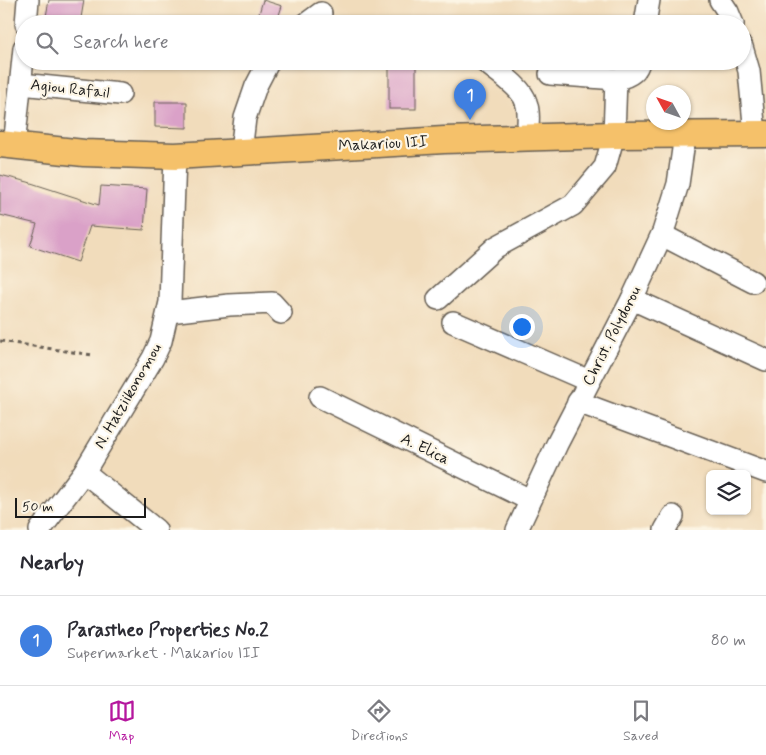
<!DOCTYPE html>
<html lang="en">
<head>
<meta charset="utf-8">
<style>
  body { margin:0; font-family:Mynerve,sans-serif; background:#f2f2f3; color:#2b2b33 }
  .controls { position:absolute; right:15px; bottom:15px; display:grid; overflow:hidden; border-radius:8px; box-shadow:0 1px 4px #0004 }
  .controls button { width:45px; height:45px; display:grid; place-items:center; padding:0; border:0; border-bottom:1px solid #e1e1e2; background:#fff; color:#2b2b33; font:25px sans-serif }
  .compass { position:absolute; left:646px; top:85px; width:45px; height:45px; border-radius:50%; background:#fff; box-shadow:0 1px 4px #0004; rotate:310deg }
  .scale { position:absolute; left:15px; bottom:12px; width:131px; box-sizing:border-box; padding-left:5px; border:2px solid #1c1c1c; border-top:0; font-size:14px; line-height:18px; white-space:nowrap; color:#1c1c1c; -webkit-text-stroke:4px #fcf5e5; paint-order:stroke }
  .you { position:absolute; left:521px; top:326px; width:18px; height:18px; margin:-12px; border:4px solid #fff; border-radius:50%; background:#1a73e8; box-shadow:0 0 0 8px #1a73e833 }
  .badge { display:grid; place-items:center; width:32px; height:32px; border-radius:50%; background:#b5179e; color:#fff; font-size:16px; font-weight:700 }
  .pin { position:absolute; translate:-50% -41px; filter:drop-shadow(0 1px 2px #0008) }
  .pin::after { content:''; position:absolute; top:26px; width:18px; height:15px; background:inherit; clip-path:polygon(0 0,100% 0,50% 100%) }
  .list { margin:0; padding:0; list-style:none }
  h2 { display:flex; justify-content:space-between; align-items:center; height:65px; margin:0; padding:0 20px; font-size:21px }
  h2 small { font-size:16px; font-weight:400; color:#7c7c81 }
  .list li { display:grid; grid-template-columns:32px 1fr auto; gap:15px; align-items:center; box-sizing:border-box; height:90px; padding:0 20px; border-top:1px solid #e1e1e2 }
  .list b { display:block; font-size:19px; white-space:nowrap }
  .list p { margin:0; font-size:16px; white-space:nowrap; color:#7c7c81 }
  .list em { font-size:16px; font-style:normal; color:#7c7c81 }
  .icon { flex:none; width:28px; height:28px; fill:none; stroke:currentColor; stroke-width:2; stroke-linecap:round; stroke-linejoin:round }
  .map { position:relative; flex:none; width:766px; height:530px; overflow:hidden }
  .search { position:absolute; background:#fff; box-shadow:0 1px 4px #0004; left:15px; right:15px; top:15px; height:55px; display:flex; align-items:center; gap:12px; box-sizing:border-box; padding:0 18px; border-radius:28px; color:#7c7c81; font-size:19px }
  .sheet { height:155px; background:#fff }
  nav { display:flex; justify-content:space-around; align-items:center; box-sizing:border-box; height:70px; border-top:1px solid #e1e1e2; background:#fff; font-size:14px; color:#7c7c81 }
  nav a { display:grid; justify-items:center; gap:2px }
  nav .on { color:#b5179e }
  .map>svg:first-child { display:block }
  .building { fill:#daa1c8 }
  .lines { fill:none; stroke-linecap:round; stroke-linejoin:round }
  .minor-casing { stroke:#675f54; stroke-width:24 }
  .major-casing { stroke:#675f54; stroke-width:29 }
  .path { stroke:#675f54; stroke-width:3; stroke-dasharray:4 4; stroke-linecap:butt }
  .minor { stroke:#fff; stroke-width:21 }
  .major { stroke:#f5c16b; stroke-width:26 }
  .labels { text-anchor:middle; dominant-baseline:central; stroke-width:4.5; stroke-linejoin:round; paint-order:stroke }
  .street-label { font-size:16px; fill:#1c1c1c; stroke:#fcf5e5 }
</style>
</head>
<body>
<div class="map">
<svg width="766" height="530" viewBox="0 0 766 530">
  <rect width="100%" height="100%" fill="#fcf5e5"/>
  <filter id="ink" filterUnits="userSpaceOnUse"><feTurbulence type="fractalNoise" baseFrequency=".02" numOctaves="2"/><feDisplacementMap in="SourceGraphic" scale="10" xChannelSelector="R" yChannelSelector="G"/><feConvolveMatrix kernelMatrix="1 2 1 2 8 2 1 2 1" color-interpolation-filters="sRGB"/></filter>
  <filter id="wash" filterUnits="userSpaceOnUse"><feTurbulence type="fractalNoise" baseFrequency=".0096" numOctaves="4" result="noise"/><feDisplacementMap in="SourceGraphic" scale="20" xChannelSelector="R" yChannelSelector="G"/><feGaussianBlur stdDeviation="1.12" result="paint"/><feColorMatrix in="noise" values="0 0 0 0 0 0 0 0 0 0 0 0 0 0 0 0 0 1.4 0 .05"/><feComposite in="paint" operator="in"/></filter>
  <g filter="url(#wash)">
    <rect width="100%" height="100%" fill="#f1dcbb"/>
    <g id="blocks">
      <!-- building -->
      <g class="building">
        <polygon points="49,0 84,0 80,24 60,24 45,22"/>
        <polygon points="263,0 282,6 276,24 256,24"/>
        <rect x="389" y="61" width="27" height="48"/>
        <polygon points="155,102 187,102 187,128 155,127"/>
        <polygon points="0,175 28,182 99,205 101,186 147,189 144,230 90,226 78,262 30,246 37,224 0,215"/>
      </g>
    </g>
  </g>
  <g filter="url(#ink)">
    <use href="#blocks" fill-opacity="0" stroke="#675f54" stroke-width="1"/>
    <g class="lines">
      <!-- minor casing -->
      <g class="minor-casing">
        <g id="minor">
          <polyline points="720,0 728,12 733,24"/>
          <polyline points="26,24 28,0"/>
          <polyline points="306,24 321,13"/>
          <polyline points="645,24 649,0"/>
          <polyline points="742,47 749,71 755,134"/>
          <path d="M484 61C496 71 522 87 526 102 530 113 528 126 527 138"/>
          <path d="M550 74 616 79C627 77 637 73 639 61"/>
          <polyline points="21,84 120,94"/>
          <polyline points="14,147 24,48"/>
          <polyline points="241,152 245,118 256,86 269,61"/>
          <polyline points="662,235 753,282"/>
          <polyline points="438,299 496,247 573,205 605,167 614,135 616,79"/>
          <polyline points="632,299 766,360"/>
          <polyline points="169,312 229,305 272,303 281,313"/>
          <polyline points="453,322 589,381"/>
          <polyline points="320,397 530,500"/>
          <polyline points="578,402 766,472"/>
          <polyline points="84,472 156,530"/>
          <polyline points="40,530 84,472 153,358 161,341 170,302 175,156"/>
          <polyline points="517,530 557,444 632,299 663,232 678,184 685,135"/>
          <polyline points="665,530 673,516"/>
        </g>
      </g>
      <!-- major casing -->
      <g class="major-casing">
        <polyline id="major" points="0,144 84,153 175,156 444,140 614,135 766,134"/>
      </g>
      <!-- path -->
      <polyline class="path" points="0,341 92,355"/>
      <!-- minor -->
      <use href="#minor" class="minor"/>
      <!-- major -->
      <use href="#major" class="major"/>
    </g>
  </g>
  <g class="labels">
    <!-- street labels -->
    <g class="street-label">
      <text transform="translate(70 89) rotate(6)">Agiou Rafail</text>
      <text transform="translate(383 144) rotate(-3)">Makariou III</text>
      <text transform="translate(612 336) rotate(-63)">Christ. Polydorou</text>
      <text transform="translate(128 396) rotate(-60)">N. Hatziikonomou</text>
      <text transform="translate(425 449) rotate(26)">A. Elica</text>
    </g>
  </g>
</svg>
<div class="controls">
<button><svg class="icon" aria-label="layers" viewBox="0 0 24 24"><path d="M12 4l9 5-9 5-9-5zM3 14l9 5 9-5"/></svg></button>
</div>
<svg class="compass" viewBox="-18 -18 36 36"><path d="M0-13l5 13h-10z" fill="#e53935"/><path d="M0 13l5-13h-10z" fill="#7c7c81"/></svg>
<div class="scale">50 m</div>
<div class="you"></div>
<div class="pin badge" style="left:470px;top:120px;background:#3f7fe0">1</div>
<div class="search"><svg class="icon" aria-label="search" viewBox="0 0 24 24"><circle cx="10" cy="10" r="6"/><path d="M15 15l6 6"/></svg>Search here</div>
</div>
<section class="sheet">
<h2>Nearby<small></small></h2>
<ul class="list">
<li><span class="badge" style="background:#3f7fe0">1</span><div><b>Parastheo Properties No.2</b><p>Supermarket · Makariou III</p></div><em>80 m</em></li>
</ul>
</section>
<nav>
<a class="on"><svg class="icon" aria-label="map" viewBox="0 0 24 24"><path d="M3 6l6-2 6 2 6-2v14l-6 2-6-2-6 2zM9 4v14M15 6v14"/></svg>Map</a>
<a><svg class="icon" aria-label="directions" viewBox="0 0 24 24"><path d="M12 3l9 9-9 9-9-9zM9 14v-3h6M13 9l2 2-2 2"/></svg>Directions</a>
<a><svg class="icon" aria-label="saved" viewBox="0 0 24 24"><path d="M7 4h10v16l-5-4-5 4z"/></svg>Saved</a>
</nav>
</body>
</html>
